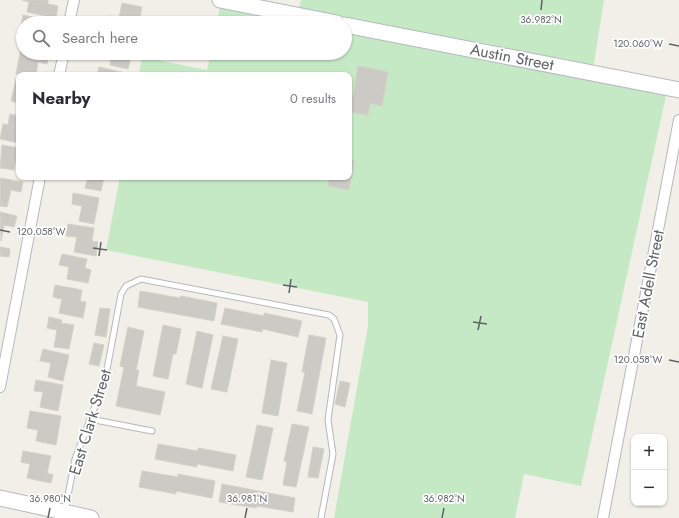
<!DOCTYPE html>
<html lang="en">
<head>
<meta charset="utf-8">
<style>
  body { margin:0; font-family:Jost,sans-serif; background:#f7f7f7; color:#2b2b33 }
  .controls { position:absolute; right:12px; bottom:12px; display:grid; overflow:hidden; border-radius:8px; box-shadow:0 1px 3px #0004 }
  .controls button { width:36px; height:36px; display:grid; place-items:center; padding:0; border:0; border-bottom:1px solid #e1e1e2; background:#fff; color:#2b2b33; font:20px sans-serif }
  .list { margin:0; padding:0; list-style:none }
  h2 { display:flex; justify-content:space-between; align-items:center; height:52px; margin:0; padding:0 16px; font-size:17px }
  h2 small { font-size:13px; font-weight:400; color:#7c7c81 }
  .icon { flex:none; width:22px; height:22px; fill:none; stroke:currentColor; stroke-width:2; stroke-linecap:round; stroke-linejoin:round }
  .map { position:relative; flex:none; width:679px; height:518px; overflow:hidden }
  .search { position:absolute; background:#fff; box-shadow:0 1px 3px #0004; left:16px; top:16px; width:336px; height:44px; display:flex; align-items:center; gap:10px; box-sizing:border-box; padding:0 14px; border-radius:22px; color:#7c7c81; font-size:15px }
  .panel { position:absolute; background:#fff; box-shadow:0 1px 3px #0004; left:16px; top:72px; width:336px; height:108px; border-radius:8px }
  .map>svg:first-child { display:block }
  .green { fill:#c5e8c5 }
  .building { fill:#cccac5; stroke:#d6d1c6 }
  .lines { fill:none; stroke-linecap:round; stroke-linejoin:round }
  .lane-casing { stroke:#b5b8bc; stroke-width:7 }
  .street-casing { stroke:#b5b8bc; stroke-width:12 }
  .secondary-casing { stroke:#b6babf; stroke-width:17 }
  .lane { stroke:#fff; stroke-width:5 }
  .street { stroke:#fff; stroke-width:10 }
  .secondary { stroke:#fff; stroke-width:15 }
  .ticks { fill:none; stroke:#5f6368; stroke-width:1.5 }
  .labels { text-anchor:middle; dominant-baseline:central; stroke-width:3.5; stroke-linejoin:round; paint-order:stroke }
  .street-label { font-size:16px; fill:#5f6368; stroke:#fff }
  .ticks-label { font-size:10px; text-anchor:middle; fill:#5f6368; stroke:#fff; stroke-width:3.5; stroke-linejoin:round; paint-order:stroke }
</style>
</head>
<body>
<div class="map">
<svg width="679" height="518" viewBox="0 0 679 518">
  <rect width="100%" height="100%" fill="#f1efe8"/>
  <!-- green -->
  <polygon class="green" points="221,0 299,8 301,0 604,0 592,75 667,91 581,486 524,474 515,518 334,518 368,326 368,302 106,250 120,177 349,177 349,75 139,75 142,57 207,70 211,53 345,53 345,23 217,23"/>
  <!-- building -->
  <g class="building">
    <polygon points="22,0 48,0 48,4 58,6 56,18 27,12 29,2"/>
    <polygon points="122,3 142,7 139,23 134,22 134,23 107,23 108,16 119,18"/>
    <polygon points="23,15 55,22 55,23 23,23 23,42 18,41"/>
    <polygon points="21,48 23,48 23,53 49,53 47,64 38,62 36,75 16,74"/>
    <polygon points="112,53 132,53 128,69 110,65"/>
    <polygon points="358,66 388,72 382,106 370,103 368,115 349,112 349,95 353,96"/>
    <polygon points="99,67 125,73 124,75 97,75"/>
    <polygon points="16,79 19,79 19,103 11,101"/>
    <polygon points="10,114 19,116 19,143 0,139 3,124 8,125"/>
    <polygon points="2,145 19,148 19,159 16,159 14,170 0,168"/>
    <polygon points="349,160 354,161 349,190 328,186 329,177 349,177"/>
    <polygon points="88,177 104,177 101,191 85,188"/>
    <polygon points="0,178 23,182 21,192 11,190 7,207 0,206"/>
    <polygon points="73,193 99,198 94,224 79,221 82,206 72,204"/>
    <polygon points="0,212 17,216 14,227 4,225 1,241"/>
    <polygon points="68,224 94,228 92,241 98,242 96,256 74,252 77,237 66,236"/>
    <polygon points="0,247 10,249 9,257 0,256"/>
    <polygon points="62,254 87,259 85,268 91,270 88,283 67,279 69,267 59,265"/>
    <polygon points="55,285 82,290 80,301 86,302 83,318 59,313 62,299 53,297"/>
    <polygon points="140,291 180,298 181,296 217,303 214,321 138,307"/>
    <polygon points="100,308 110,309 106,337 95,335"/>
    <polygon points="225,308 264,316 264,313 302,321 298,337 263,329 262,332 221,324"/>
    <polygon points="49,317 62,320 61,323 74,325 69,349 54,347 57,330 47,328"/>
    <polygon points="163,325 181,329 176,354 173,354 168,379 153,376"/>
    <polygon points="128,327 144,331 136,370 139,370 136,386 165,392 160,415 116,406 124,367 120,366"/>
    <polygon points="197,331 213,335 202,388 186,384"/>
    <polygon points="309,335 326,338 312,414 297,411 305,372 302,372"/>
    <polygon points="223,336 238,339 227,392 211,389"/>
    <polygon points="94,343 104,345 99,366 89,364"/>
    <polygon points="43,349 69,355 63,381 48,377 51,363 40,361"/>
    <polygon points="271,360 287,363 278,416 262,413"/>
    <polygon points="36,380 63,385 58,411 40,407 43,392 34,391"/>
    <polygon points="340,381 350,383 345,407 335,404"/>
    <polygon points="30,411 61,416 56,445 36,441 38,430 27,428"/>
    <polygon points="292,424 309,427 296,487 283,485 287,462 284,461"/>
    <polygon points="257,425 273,428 262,480 246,477"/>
    <polygon points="158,444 198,451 198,448 236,455 233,471 197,464 197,467 155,459"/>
    <polygon points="313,447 324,449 318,478 308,477"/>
    <polygon points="23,451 51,456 47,473 53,475 51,483 27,478 30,464 21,462"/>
    <polygon points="142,471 178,477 178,474 215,481 212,498 176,491 176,494 139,487"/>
    <polygon points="222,484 295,498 293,512 257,506 256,508 219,502"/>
  </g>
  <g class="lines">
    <!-- lane casing -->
    <g class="lane-casing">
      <g id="lane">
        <polyline points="90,419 152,431"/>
        <polyline points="65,511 75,459 105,380 121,294 126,286 141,279 329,315 334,319 340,335 328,420 333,454 321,518"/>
      </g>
    </g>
    <!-- street casing -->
    <g class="street-casing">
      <g id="street">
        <polyline points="69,23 74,0"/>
        <polyline points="59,75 64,53"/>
        <polyline points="0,387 40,177"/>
        <polyline points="603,518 679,120"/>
      </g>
    </g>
    <!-- secondary casing -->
    <g class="secondary-casing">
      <g id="secondary">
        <polyline points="220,0 337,23"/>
        <polyline points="345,25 679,90"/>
        <polyline points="0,498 91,518"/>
      </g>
    </g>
    <!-- lane -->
    <use href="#lane" class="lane"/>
    <!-- street -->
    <use href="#street" class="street"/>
    <!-- secondary -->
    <use href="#secondary" class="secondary"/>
  </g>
  <!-- ticks -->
  <path class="ticks" d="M541 10 542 0M669 44 679 46M0 230 10 232M93 248 107 250M99 256 101 242M283 285 297 287M289 293 291 279M473 322 487 324M478 330 481 316M669 360 679 362M48 518 50 508M245 518 247 508M442 518 444 508"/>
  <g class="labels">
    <!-- street labels -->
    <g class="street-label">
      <text transform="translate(512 57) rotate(11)">Austin Street</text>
      <text transform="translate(648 284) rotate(-79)">East Adell Street</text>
      <text transform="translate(90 422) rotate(-73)">East Clark Street</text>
    </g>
  </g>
  <g class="ticks-label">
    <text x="541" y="23">36.982°N</text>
    <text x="638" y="47">120.060°W</text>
    <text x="41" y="235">120.058°W</text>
    <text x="638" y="363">120.058°W</text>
    <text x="50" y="502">36.980°N</text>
    <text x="247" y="502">36.981°N</text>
    <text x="444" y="502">36.982°N</text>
  </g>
</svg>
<div class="controls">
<button>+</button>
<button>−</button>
</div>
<div class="search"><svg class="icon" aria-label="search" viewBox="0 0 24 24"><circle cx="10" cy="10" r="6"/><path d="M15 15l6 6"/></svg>Search here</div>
<section class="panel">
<h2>Nearby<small>0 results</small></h2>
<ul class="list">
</ul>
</section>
</div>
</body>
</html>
